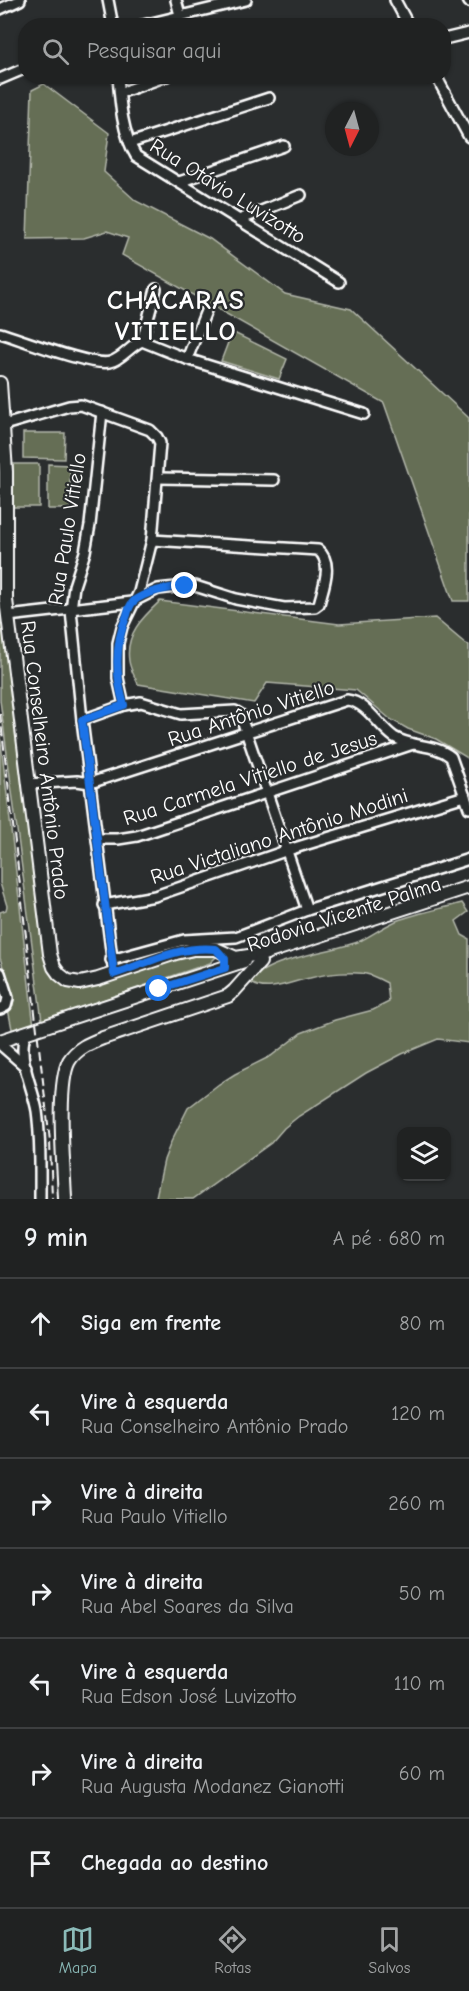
<!DOCTYPE html>
<html lang="pt">
<head>
<meta charset="utf-8">
<style>
  body { margin:0; font-family:"Comic Neue",sans-serif; background:#2d2f2f; color:#f1f3f6 }
  .controls { position:absolute; right:18px; bottom:18px; display:grid; overflow:hidden; border-radius:12px; box-shadow:0 2px 4px #0004 }
  .controls button { width:54px; height:54px; display:grid; place-items:center; padding:0; border:0; border-bottom:2px solid #3d3f40; background:#202222; color:#f1f3f6; font:30px sans-serif }
  .compass { position:absolute; left:325px; top:102px; width:54px; height:54px; border-radius:50%; background:#202222; box-shadow:0 2px 4px #0004; rotate:186deg }
  .stop { position:absolute; width:18px; height:18px; margin:-14px; border:4px solid #1a73e8; border-radius:50%; background:#fff }
  .stop.end { background:#1a73e8; border-color:#fff; box-shadow:0 2px 6px #0008 }
  .list { margin:0; padding:0; list-style:none }
  h2 { display:flex; justify-content:space-between; align-items:center; height:78px; margin:0; padding:0 24px; font-size:26px }
  h2 small { font-size:20px; font-weight:400; color:#a2a4a5 }
  .list li { display:grid; grid-template-columns:39px 1fr auto; gap:18px; align-items:center; box-sizing:border-box; height:90px; padding:0 24px; border-top:2px solid #3d3f40 }
  .list b { display:block; font-size:22px; white-space:nowrap }
  .list p { margin:0; font-size:20px; white-space:nowrap; color:#a2a4a5 }
  .list em { font-size:20px; font-style:normal; color:#a2a4a5 }
  .icon { flex:none; width:33px; height:33px; fill:none; stroke:currentColor; stroke-width:2; stroke-linecap:round; stroke-linejoin:round }
  .map { position:relative; flex:none; width:469px; height:1199px; overflow:hidden }
  .search { position:absolute; background:#202222; box-shadow:0 2px 4px #0004; left:18px; right:18px; top:18px; height:66px; display:flex; align-items:center; gap:15px; box-sizing:border-box; padding:0 21px; border-radius:24px; color:#a2a4a5; font-size:22px }
  .sheet { height:708px; background:#202222 }
  nav { display:flex; justify-content:space-around; align-items:center; box-sizing:border-box; height:84px; border-top:2px solid #3d3f40; background:#202222; font-size:16px; color:#a2a4a5 }
  nav a { display:grid; justify-items:center; gap:3px }
  nav .on { color:#8bbbb9 }
  .map>svg:first-child { display:block }
  .green { fill:#656e55; stroke:#b2b6aa; stroke-width:1.5 }
  .lines { fill:none; stroke-linecap:round; stroke-linejoin:round }
  .minor-casing { stroke:#fff; stroke-width:14 }
  .major-casing { stroke:#fff; stroke-width:16 }
  .minor { stroke:#2a2d2e; stroke-width:9 }
  .major { stroke:#2a2d2e; stroke-width:12 }
  .rail { stroke:#fff; stroke-width:2; stroke-dasharray:9 4.5; stroke-linecap:butt }
  .route { stroke:#1a73e8; stroke-width:8 }
  .labels { text-anchor:middle; dominant-baseline:central; stroke-width:4.5; stroke-linejoin:round; paint-order:stroke }
  .street-label { font-size:21px; fill:#fff; stroke:#2a2d2e }
  .district-label { font-size:27px; font-weight:bold; letter-spacing:1.5px; fill:#fff; stroke:#2a2d2e }
</style>
</head>
<body>
<div class="map">
<svg width="469" height="1199" viewBox="0 0 469 1199">
  <rect width="100%" height="100%" fill="#2a2d2e"/>
  <filter id="ink" filterUnits="userSpaceOnUse"><feTurbulence type="fractalNoise" baseFrequency=".0167" numOctaves="2"/><feDisplacementMap in="SourceGraphic" scale="12" xChannelSelector="R" yChannelSelector="G"/><feConvolveMatrix kernelMatrix="1 2 1 2 8 2 1 2 1" color-interpolation-filters="sRGB"/></filter>
  <g filter="url(#ink)">
    <!-- green -->
    <g class="green">
      <polygon points="44,84 109,133 104,172 136,201 210,239 285,294 351,309 469,418 469,601 453,601 384,403 122,255 128,238 107,231 84,238 27,239 32,90"/>
      <polygon points="232,332 287,359 279,379 221,361"/>
      <polygon points="23,433 65,433 64,459 23,458"/>
      <rect x="13" y="464" width="26" height="43"/>
      <polygon points="48,464 70,465 70,509 48,509"/>
      <polygon points="0,569 18,724 60,981 212,953 216,957 210,963 42,1021 0,700"/>
      <path d="M160 601 339 624 435 618 466 644 469 645V759L436 739 408 729 390 719 356 690 267 683 254 703 138 684C135 677 130 669 129 661 125 634 142 618 160 601Z"/>
      <polygon points="0,735 34,1027 13,1034 8,1009 12,1007 14,1000 0,958 0,912 6,910 7,906 0,883"/>
      <path d="M462 903 468 912 456 921 462 935 469 939V1043L438 1039 402 1054 366 1073 299 1116 284 1128 271 1143 193 1199H157L156 1197 164 1160 171 1142 188 1108 219 1084 235 1074 271 1056 301 1033 335 1020 373 1010 389 1002 387 983C381 980 376 977 370 975 355 970 325 974 310 978 292 981 268 994 251 983 262 958 335 952 360 941 372 935 383 927 396 921 417 913 440 909 462 903Z"/>
    </g>
    <g class="lines">
      <!-- minor casing -->
      <g class="minor-casing">
        <g id="minor">
          <polyline points="108,0 113,26"/>
          <polyline points="176,0 180,15"/>
          <polyline points="395,0 409,26"/>
          <polyline points="468,0 469,2"/>
          <polyline points="0,9 20,0"/>
          <polyline points="139,26 246,0"/>
          <polyline points="444,39 469,33"/>
          <path d="M118 76C120 102 122 133 136 156L339 282"/>
          <polyline points="436,76 469,137"/>
          <polyline points="0,79 26,68"/>
          <polyline points="120,93 167,76"/>
          <polyline points="130,143 269,98"/>
          <polyline points="179,182 284,146"/>
          <polyline points="239,220 301,195"/>
          <path d="M0 333C21 339 92 367 110 362 122 359 130 346 142 341L187 359 364 414"/>
          <polyline points="142,341 156,289"/>
          <polyline points="187,359 206,311"/>
          <polyline points="102,412 90,525 85,552 74,586 71,610 82,720 114,974"/>
          <polyline points="4,425 69,406 81,405 150,430 157,437 160,443 152,540 139,592 122,627 118,643 118,678 124,705"/>
          <polyline points="158,478 274,480"/>
          <path d="M8 616 132 602 158 589 185 586H195L236 599 284 608 315 607 319 604C323 587 334 563 318 550L152 540"/>
          <polyline points="82,720 124,705 141,702 181,714 235,711 240,714 307,910"/>
          <path d="M28 784 77 781 90 783 347 700C367 702 378 726 394 737 412 748 434 743 451 757L469 808"/>
          <polyline points="97,839 118,839 137,836 413,744"/>
          <polyline points="104,905 155,896 288,850 465,796"/>
          <polyline points="111,960 184,940 236,937 307,910 469,859"/>
          <polyline points="0,973 8,998 6,1006 0,1009"/>
          <path d="M24 1039C19 1062 33 1088 37 1111 41 1140 40 1170 40 1199"/>
          <polyline points="2,1046 26,1067"/>
        </g>
      </g>
      <!-- major casing -->
      <g class="major-casing">
        <g id="major">
          <polyline points="0,383 6,472 6,600 50,954 54,967 59,974 68,981 80,983 98,979 176,953 193,949 216,949 236,958 266,953"/>
          <polyline points="260,955 469,887"/>
          <polyline points="0,1041 244,961"/>
          <path d="M65 1199C64 1168 56 1085 69 1061 77 1048 90 1043 103 1038L228 996 234 991 260 962"/>
        </g>
      </g>
      <!-- minor -->
      <use href="#minor" class="minor"/>
      <!-- major -->
      <use href="#major" class="major"/>
      <!-- rail -->
      <polyline class="rail" points="0,714 50,1141 52,1199"/>
    </g>
  </g>
  <g class="lines" filter="url(#ink)">
    <!-- route -->
    <path class="route" d="M159 989 225 968V959L216 949C181 945 146 963 114 974L82 720 124 705C115 674 114 645 127 615 128 611 130 605 133 602 142 592 172 587 185 586"/>
  </g>
  <g class="labels">
    <!-- street labels -->
    <g class="street-label">
      <text transform="translate(228 191) rotate(32)">Rua Otávio Luvizotto</text>
      <text transform="translate(67 529) rotate(-81)">Rua Paulo Vitiello</text>
      <text transform="translate(251 713) rotate(-18)">Rua Antônio Vitiello</text>
      <text transform="translate(45 760) rotate(83)">Rua Conselheiro Antônio Prado</text>
      <text transform="translate(250 778) rotate(-18)">Rua Carmela Vitiello de Jesus</text>
      <text transform="translate(279 836) rotate(-18)">Rua Victaliano Antônio Modini</text>
      <text transform="translate(344 914) rotate(-18)">Rodovia Vicente Palma</text>
    </g>
    <!-- district labels -->
    <g class="district-label">
      <text x="176" y="300">CHÁCARAS<tspan x="176" dy="31">VITIELLO</tspan></text>
    </g>
  </g>
</svg>
<div class="controls">
<button><svg class="icon" aria-label="layers" viewBox="0 0 24 24"><path d="M12 4l9 5-9 5-9-5zM3 14l9 5 9-5"/></svg></button>
</div>
<svg class="compass" viewBox="-18 -18 36 36"><path d="M0-13l5 13h-10z" fill="#e53935"/><path d="M0 13l5-13h-10z" fill="#a2a4a5"/></svg>
<div class="stop" style="left:159px;top:989px"></div>
<div class="stop end" style="left:185px;top:586px"></div>
<div class="search"><svg class="icon" aria-label="search" viewBox="0 0 24 24"><circle cx="10" cy="10" r="6"/><path d="M15 15l6 6"/></svg>Pesquisar aqui</div>
</div>
<section class="sheet">
<h2>9 min<small>A pé · 680 m</small></h2>
<ul class="list">
<li><svg class="icon" aria-label="ahead" viewBox="0 0 24 24"><path d="M12 20V5M6 11l6-6 6 6"/></svg><div><b>Siga em frente</b></div><em>80 m</em></li>
<li><svg class="icon" aria-label="left" viewBox="0 0 24 24"><path d="M17 20v-9H6M10 6l-5 5 5 5"/></svg><div><b>Vire à esquerda</b><p>Rua Conselheiro Antônio Prado</p></div><em>120 m</em></li>
<li><svg class="icon" aria-label="right" viewBox="0 0 24 24"><path d="M7 20v-9h11M14 6l5 5-5 5"/></svg><div><b>Vire à direita</b><p>Rua Paulo Vitiello</p></div><em>260 m</em></li>
<li><svg class="icon" aria-label="right" viewBox="0 0 24 24"><path d="M7 20v-9h11M14 6l5 5-5 5"/></svg><div><b>Vire à direita</b><p>Rua Abel Soares da Silva</p></div><em>50 m</em></li>
<li><svg class="icon" aria-label="left" viewBox="0 0 24 24"><path d="M17 20v-9H6M10 6l-5 5 5 5"/></svg><div><b>Vire à esquerda</b><p>Rua Edson José Luvizotto</p></div><em>110 m</em></li>
<li><svg class="icon" aria-label="right" viewBox="0 0 24 24"><path d="M7 20v-9h11M14 6l5 5-5 5"/></svg><div><b>Vire à direita</b><p>Rua Augusta Modanez Gianotti</p></div><em>60 m</em></li>
<li><svg class="icon" aria-label="arrive" viewBox="0 0 24 24"><path d="M6 21V4h12l-3 4 3 4H6"/></svg><div><b>Chegada ao destino</b></div></li>
</ul>
</section>
<nav>
<a class="on"><svg class="icon" aria-label="map" viewBox="0 0 24 24"><path d="M3 6l6-2 6 2 6-2v14l-6 2-6-2-6 2zM9 4v14M15 6v14"/></svg>Mapa</a>
<a><svg class="icon" aria-label="directions" viewBox="0 0 24 24"><path d="M12 3l9 9-9 9-9-9zM9 14v-3h6M13 9l2 2-2 2"/></svg>Rotas</a>
<a><svg class="icon" aria-label="saved" viewBox="0 0 24 24"><path d="M7 4h10v16l-5-4-5 4z"/></svg>Salvos</a>
</nav>
</body>
</html>
